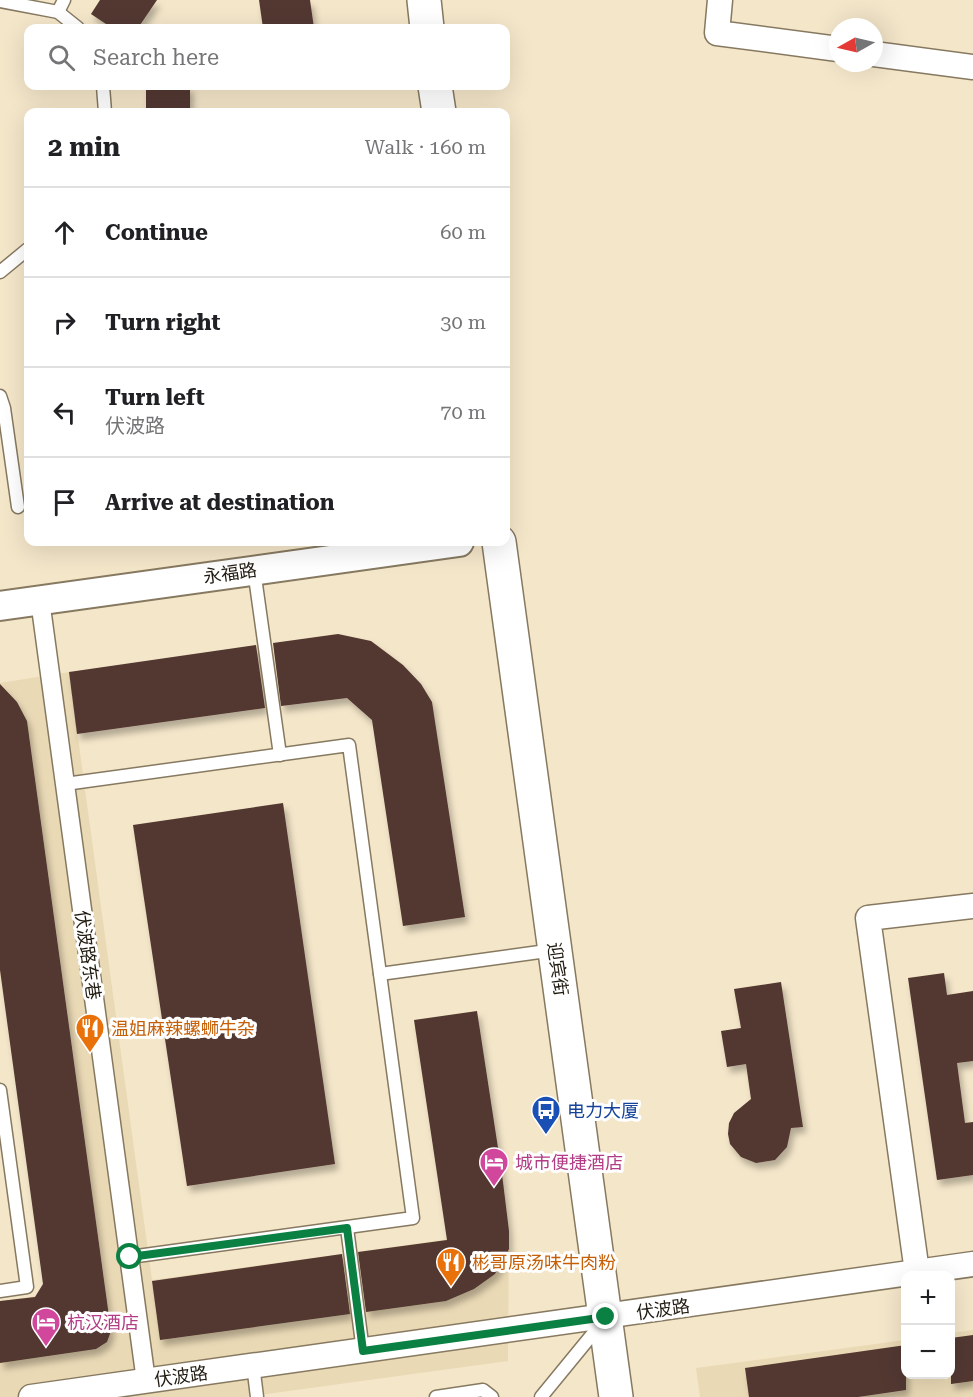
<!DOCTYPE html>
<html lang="en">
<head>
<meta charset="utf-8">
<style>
  body { margin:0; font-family:"Roboto Serif","Noto Sans SC",serif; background:#f2f2f2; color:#202124 }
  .controls { position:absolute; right:18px; bottom:18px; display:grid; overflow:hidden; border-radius:12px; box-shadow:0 6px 24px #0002 }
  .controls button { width:54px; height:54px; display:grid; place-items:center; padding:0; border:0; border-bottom:2px solid #e0e0e0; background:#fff; color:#202124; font:30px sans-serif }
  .compass { position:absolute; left:829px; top:18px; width:54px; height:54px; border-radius:50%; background:#fff; box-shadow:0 6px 24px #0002; rotate:262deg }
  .stop { position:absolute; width:18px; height:18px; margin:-14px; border:4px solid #0b8043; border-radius:50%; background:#fff }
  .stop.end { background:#0b8043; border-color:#fff; box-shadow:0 2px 6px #0008 }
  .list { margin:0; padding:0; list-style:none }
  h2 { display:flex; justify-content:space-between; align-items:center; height:78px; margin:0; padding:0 24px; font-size:26px }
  h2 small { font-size:20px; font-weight:400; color:#757577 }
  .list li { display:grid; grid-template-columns:39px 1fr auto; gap:18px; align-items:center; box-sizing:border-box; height:90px; padding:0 24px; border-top:2px solid #e0e0e0 }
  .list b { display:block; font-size:22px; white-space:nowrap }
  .list p { margin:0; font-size:20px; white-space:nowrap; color:#757577 }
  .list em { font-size:20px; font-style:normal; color:#757577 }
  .icon { flex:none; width:33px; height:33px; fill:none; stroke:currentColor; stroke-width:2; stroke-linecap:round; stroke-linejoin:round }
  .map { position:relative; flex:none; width:973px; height:1397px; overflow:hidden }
  .search { position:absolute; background:#fff; box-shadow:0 6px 24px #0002; left:24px; top:24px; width:486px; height:66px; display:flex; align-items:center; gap:15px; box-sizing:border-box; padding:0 21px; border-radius:12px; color:#757577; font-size:22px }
  .panel { position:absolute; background:#fff; box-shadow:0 6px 24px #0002; left:24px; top:108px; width:486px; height:438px; border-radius:12px }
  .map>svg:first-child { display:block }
  .built { fill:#ead9b5 }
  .building { fill:#523730; filter:url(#shadow) }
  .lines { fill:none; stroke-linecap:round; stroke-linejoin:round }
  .service-casing { stroke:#867960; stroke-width:15 }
  .pedestrian-casing { stroke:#867960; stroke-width:21 }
  .minor-casing { stroke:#867960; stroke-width:27 }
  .tertiary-casing { stroke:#867960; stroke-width:32 }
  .secondary-casing { stroke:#867960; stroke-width:36 }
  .service { stroke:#fff; stroke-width:12 }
  .pedestrian { stroke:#fff; stroke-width:18 }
  .minor { stroke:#fff; stroke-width:24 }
  .tertiary { stroke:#fff; stroke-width:28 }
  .secondary { stroke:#fff; stroke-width:33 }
  .route { stroke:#0b8043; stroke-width:8 }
  .labels { text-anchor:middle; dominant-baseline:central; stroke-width:6; stroke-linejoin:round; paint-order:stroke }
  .street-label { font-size:18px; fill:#211c12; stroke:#fff }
  .food-label { font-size:18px; fill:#c56008; stroke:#fff; text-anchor:start }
  .transit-label { font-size:18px; fill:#164399; stroke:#fff; text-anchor:start }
  .hotel-label { font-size:18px; fill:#b23c85; stroke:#fff; text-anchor:start }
</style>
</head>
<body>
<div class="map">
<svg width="973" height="1397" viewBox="0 0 973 1397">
  <defs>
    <filter id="shadow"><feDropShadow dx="3.5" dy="6" stdDeviation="3" flood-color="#0004"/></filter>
  </defs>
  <rect width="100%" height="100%" fill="#f4e6c9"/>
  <!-- built -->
  <g class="built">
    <polygon points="69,672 152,1280 509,1231 508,1361 245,1397 0,1397 0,1301 105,1287 27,721 17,702 4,689 0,688 0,683"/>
    <polygon points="973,1330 973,1397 700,1397 696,1368 905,1340 906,1374 950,1374 951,1333"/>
  </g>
  <!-- building -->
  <g class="building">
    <polygon points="100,0 157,0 138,28 112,28 91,14"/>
    <polygon points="259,0 310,0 314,28 263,28"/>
    <rect x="146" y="86" width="44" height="26"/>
    <polygon points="338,634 371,641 403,665 421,684 432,702 465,917 403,926 372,720 347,698 281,706 273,643"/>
    <polygon points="256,645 265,708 77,734 69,672"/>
    <polygon points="0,684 17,702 27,721 111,1331 107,1342 96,1349 0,1363 0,1301 35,1297 43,1284 0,970"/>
    <polygon points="283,803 335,1164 187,1186 133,825"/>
    <polygon points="944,973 947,995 973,991 973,1061 957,1063 965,1123 973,1122 973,1175 937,1180 908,978"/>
    <polygon points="781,982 803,1127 791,1128 787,1147 775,1160 756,1163 741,1157 730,1144 728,1134 729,1123 734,1113 751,1099 746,1064 727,1067 721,1031 741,1028 734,989"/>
    <polygon points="477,1011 502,1174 509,1231 509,1249 495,1274 474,1289 446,1301 366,1312 358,1252 447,1240 414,1020"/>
    <polygon points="342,1254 350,1314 160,1340 152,1281"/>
    <polygon points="973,1335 973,1381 951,1384 951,1338"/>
    <polygon points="906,1345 906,1390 858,1397 749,1397 745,1368"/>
  </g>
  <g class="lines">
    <!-- service casing -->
    <g class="service-casing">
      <g id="service">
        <polyline points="0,1 58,12 78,28"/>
        <polyline points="58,12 64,0"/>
        <polyline points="103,86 105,112"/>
        <polyline points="0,272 28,249"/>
        <polyline points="0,396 4,408 18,507"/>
        <polyline points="254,570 280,755"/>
        <polyline points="65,784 349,745 413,1218 130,1257"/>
        <polyline points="380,974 554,950"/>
        <polyline points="0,1090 27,1287 0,1291"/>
        <polyline points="347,1228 363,1351"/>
        <polyline points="253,1365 257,1397"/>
        <polyline points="436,1397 483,1390 492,1397"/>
        <polyline points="541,1397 600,1325"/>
      </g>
    </g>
    <!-- pedestrian casing -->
    <g class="pedestrian-casing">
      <polyline id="pedestrian" points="40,600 146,1381"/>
    </g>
    <!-- minor casing -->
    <g class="minor-casing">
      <g id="minor">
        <polyline points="720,0 717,33 838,49"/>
        <polyline points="874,54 973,67"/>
        <polyline points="917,1272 868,918 973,906"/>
        <polyline points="31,1397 973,1264"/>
      </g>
    </g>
    <!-- tertiary casing -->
    <g class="tertiary-casing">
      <polyline id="tertiary" points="0,606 459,542"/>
    </g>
    <!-- secondary casing -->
    <g class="secondary-casing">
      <g id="secondary">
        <polyline points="424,0 427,28"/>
        <polyline points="435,86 439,112"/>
        <polyline points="499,542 616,1397"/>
      </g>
    </g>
    <!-- service -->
    <use href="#service" class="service"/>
    <!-- pedestrian -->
    <use href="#pedestrian" class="pedestrian"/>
    <!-- minor -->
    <use href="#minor" class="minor"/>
    <!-- tertiary -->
    <use href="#tertiary" class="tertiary"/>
    <!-- secondary -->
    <use href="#secondary" class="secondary"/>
  </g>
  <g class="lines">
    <!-- route -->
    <polyline class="route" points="130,1257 347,1228 363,1351 606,1317"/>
  </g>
  <!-- icons -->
  <defs>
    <g id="restaurant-pin" transform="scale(1.5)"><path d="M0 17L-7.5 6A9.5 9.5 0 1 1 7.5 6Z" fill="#e8710a" stroke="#fff"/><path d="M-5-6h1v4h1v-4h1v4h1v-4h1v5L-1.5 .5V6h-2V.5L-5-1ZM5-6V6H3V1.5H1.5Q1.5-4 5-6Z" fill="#fff"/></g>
    <g id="bus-pin" transform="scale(1.5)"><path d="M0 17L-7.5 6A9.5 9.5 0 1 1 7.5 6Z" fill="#1a4fb4" stroke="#fff"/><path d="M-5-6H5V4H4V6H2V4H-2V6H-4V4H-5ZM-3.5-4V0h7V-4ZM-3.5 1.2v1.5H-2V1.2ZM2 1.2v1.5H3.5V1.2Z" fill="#fff"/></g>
    <g id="hotel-pin" transform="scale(1.5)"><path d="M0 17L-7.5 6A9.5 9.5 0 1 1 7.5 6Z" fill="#d1479c" stroke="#fff"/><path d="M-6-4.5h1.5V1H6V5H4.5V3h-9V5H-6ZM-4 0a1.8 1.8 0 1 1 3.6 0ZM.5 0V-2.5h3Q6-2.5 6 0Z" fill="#fff"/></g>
  </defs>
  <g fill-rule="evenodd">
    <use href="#restaurant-pin" x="90" y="1028"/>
    <use href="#bus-pin" x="546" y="1110"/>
    <use href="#hotel-pin" x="494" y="1162"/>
    <use href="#restaurant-pin" x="451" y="1262"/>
    <use href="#hotel-pin" x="46" y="1322"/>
  </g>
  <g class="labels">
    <!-- street labels -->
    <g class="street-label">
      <text transform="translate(230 573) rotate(-8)">永福路</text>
      <text transform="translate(88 955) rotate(82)">伏波路东巷</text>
      <text transform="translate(558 969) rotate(82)">迎宾街</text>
      <text transform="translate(663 1309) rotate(-8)">伏波路</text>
      <text transform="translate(181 1376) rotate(-8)">伏波路</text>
    </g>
    <!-- food labels -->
    <g class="food-label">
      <text x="111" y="1028">温姐麻辣螺蛳牛杂</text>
      <text x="472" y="1262">彬哥原汤味牛肉粉</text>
    </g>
    <!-- transit labels -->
    <g class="transit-label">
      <text x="567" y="1110">电力大厦</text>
    </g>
    <!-- hotel labels -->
    <g class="hotel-label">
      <text x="515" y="1162">城市便捷酒店</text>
      <text x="67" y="1322">杭汉酒店</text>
    </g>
  </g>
</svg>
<div class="controls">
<button>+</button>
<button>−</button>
</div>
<svg class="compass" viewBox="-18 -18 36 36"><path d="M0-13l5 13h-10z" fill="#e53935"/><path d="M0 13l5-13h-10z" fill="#757577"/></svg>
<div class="stop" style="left:130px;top:1257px"></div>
<div class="stop end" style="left:606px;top:1317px"></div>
<div class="search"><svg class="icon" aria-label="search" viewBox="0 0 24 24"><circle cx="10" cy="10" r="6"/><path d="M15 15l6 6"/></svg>Search here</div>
<section class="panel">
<h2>2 min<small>Walk · 160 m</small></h2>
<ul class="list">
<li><svg class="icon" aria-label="ahead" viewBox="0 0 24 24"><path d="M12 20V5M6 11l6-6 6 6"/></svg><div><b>Continue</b></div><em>60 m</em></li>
<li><svg class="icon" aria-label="right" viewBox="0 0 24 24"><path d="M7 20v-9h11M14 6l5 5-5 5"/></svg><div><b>Turn right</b></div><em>30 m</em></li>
<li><svg class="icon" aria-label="left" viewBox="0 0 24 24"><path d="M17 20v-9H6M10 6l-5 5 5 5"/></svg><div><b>Turn left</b><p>伏波路</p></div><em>70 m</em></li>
<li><svg class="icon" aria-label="arrive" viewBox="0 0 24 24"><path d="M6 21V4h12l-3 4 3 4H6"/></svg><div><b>Arrive at destination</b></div></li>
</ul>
</section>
</div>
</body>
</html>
